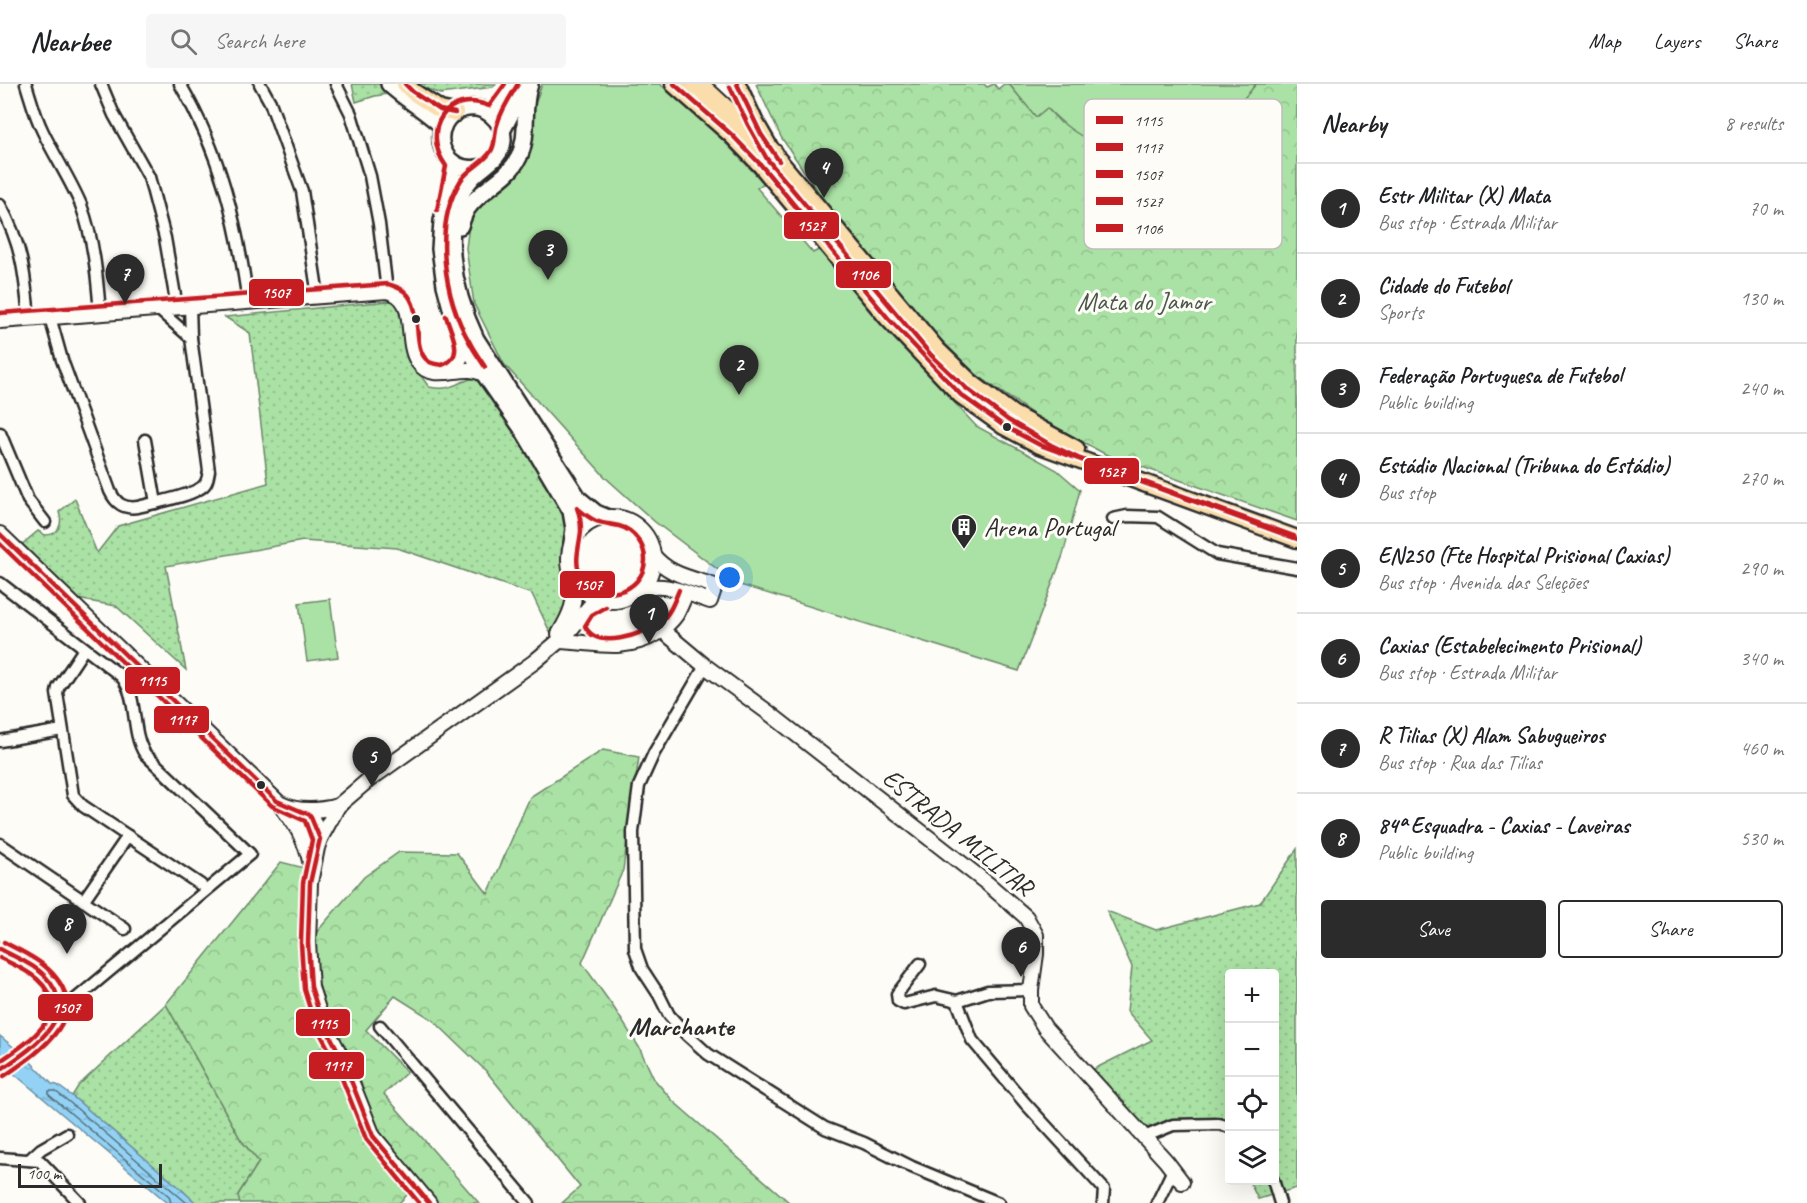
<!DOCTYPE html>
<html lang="en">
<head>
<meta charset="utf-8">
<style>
  body { margin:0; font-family:Caveat,sans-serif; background:#f6f6f6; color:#202124 }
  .controls { position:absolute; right:18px; bottom:18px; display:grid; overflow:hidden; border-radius:6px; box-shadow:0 6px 24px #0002 }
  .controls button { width:54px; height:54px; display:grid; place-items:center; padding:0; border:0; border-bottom:2px solid #e0e0e0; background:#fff; color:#202124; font:30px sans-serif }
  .scale { position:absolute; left:18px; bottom:15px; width:144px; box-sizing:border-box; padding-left:6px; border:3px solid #2b2b2b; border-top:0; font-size:16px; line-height:21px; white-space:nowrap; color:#2b2b2b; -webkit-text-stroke:4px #fdfcf7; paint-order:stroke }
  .you { position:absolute; left:730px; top:494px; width:21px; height:21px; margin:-15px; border:4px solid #fff; border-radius:50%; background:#1a73e8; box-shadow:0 0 0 9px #1a73e833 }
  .badge { display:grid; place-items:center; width:39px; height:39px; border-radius:50%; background:#2b2b2b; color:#fff; font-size:20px; font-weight:700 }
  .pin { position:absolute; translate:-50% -50px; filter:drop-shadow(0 2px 3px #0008) }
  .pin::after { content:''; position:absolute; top:32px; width:21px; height:18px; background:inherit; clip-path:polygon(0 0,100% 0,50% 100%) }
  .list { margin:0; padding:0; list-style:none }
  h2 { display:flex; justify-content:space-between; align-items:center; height:78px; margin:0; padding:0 24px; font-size:26px }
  h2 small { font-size:20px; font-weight:400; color:#757577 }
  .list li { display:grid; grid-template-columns:39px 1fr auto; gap:18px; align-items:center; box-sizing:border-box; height:90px; padding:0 24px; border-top:2px solid #e0e0e0 }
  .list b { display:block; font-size:22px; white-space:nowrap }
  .list p { margin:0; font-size:20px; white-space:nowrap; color:#757577 }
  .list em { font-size:20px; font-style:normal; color:#757577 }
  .actions { display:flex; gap:12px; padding:18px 24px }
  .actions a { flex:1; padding:14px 0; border:2px solid #2b2b2b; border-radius:6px; text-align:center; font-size:21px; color:#2b2b2b }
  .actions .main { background:#2b2b2b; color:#fff }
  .icon { flex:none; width:33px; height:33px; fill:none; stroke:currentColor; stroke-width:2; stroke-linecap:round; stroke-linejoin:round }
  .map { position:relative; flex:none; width:1297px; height:1119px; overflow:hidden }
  header { display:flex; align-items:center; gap:36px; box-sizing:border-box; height:84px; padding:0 30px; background:#fff; border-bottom:2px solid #e0e0e0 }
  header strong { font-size:28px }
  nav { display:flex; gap:33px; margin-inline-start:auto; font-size:21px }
  .search { width:420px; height:54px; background:#f6f6f6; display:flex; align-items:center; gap:15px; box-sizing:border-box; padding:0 21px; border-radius:6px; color:#757577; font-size:22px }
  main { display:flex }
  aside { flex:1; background:#fff }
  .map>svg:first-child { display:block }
  .grass { fill:url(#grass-dots); stroke:#6a8668; stroke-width:1.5 }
  .forest { fill:url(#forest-crowns); stroke:#6a8668; stroke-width:1.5 }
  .pitch { fill:#aae1a4; stroke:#6a8668; stroke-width:1.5 }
  .water { fill:url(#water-ripples); stroke:#698fa4; stroke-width:1.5 }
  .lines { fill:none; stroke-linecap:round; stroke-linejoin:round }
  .shore { stroke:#556e7b; stroke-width:1.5 }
  .minor-casing { stroke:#2b2b2b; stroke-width:15 }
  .tertiary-casing { stroke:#2b2b2b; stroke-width:18 }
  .secondary-casing { stroke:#2b2b2b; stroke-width:20 }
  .primary-casing { stroke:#2b2b2b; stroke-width:21 }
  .motorway-casing { stroke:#2b2b2b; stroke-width:24 }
  .minor { stroke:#fdfcf7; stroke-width:10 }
  .tertiary { stroke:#fdfcf7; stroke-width:14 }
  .secondary { stroke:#fdfcf7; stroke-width:15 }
  .primary { stroke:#faddab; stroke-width:16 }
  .motorway { stroke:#faddab; stroke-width:20 }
  .bus-1-casing { stroke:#fdfcf7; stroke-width:9 }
  .bus-2-casing { stroke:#fdfcf7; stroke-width:9 }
  .bus-3-casing { stroke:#fdfcf7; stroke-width:9 }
  .bus-4-casing { stroke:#fdfcf7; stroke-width:9 }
  .bus-5-casing { stroke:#fdfcf7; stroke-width:9 }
  .bus-1 { stroke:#c61d23; stroke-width:4.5 }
  .bus-2 { stroke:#c61d23; stroke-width:4.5 }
  .bus-3 { stroke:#c61d23; stroke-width:4.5 }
  .bus-4 { stroke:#c61d23; stroke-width:4.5 }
  .bus-5 { stroke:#c61d23; stroke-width:4.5 }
  .bus-dot { fill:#2b2b2b; stroke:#fdfcf7; stroke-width:2 }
  .labels { text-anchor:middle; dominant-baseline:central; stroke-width:6; stroke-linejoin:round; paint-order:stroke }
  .park-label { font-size:26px; fill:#4b5849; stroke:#fdfcf7 }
  .poi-label { font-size:26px; fill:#2b2b2b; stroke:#fdfcf7; text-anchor:start }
  .street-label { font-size:26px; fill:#2b2b2b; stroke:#fdfcf7 }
  .neighbourhood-label { font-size:27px; font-weight:bold; fill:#2b2b2b; stroke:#fdfcf7 }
  .key { fill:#fdfcf7; stroke:#bebdba; stroke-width:1.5 }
  .key-label { font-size:16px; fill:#2b2b2b }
  .line-badge { stroke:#fdfcf7; stroke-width:2 }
  .badge-label { font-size:16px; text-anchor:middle; font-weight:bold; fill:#fff }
</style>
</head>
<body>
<header>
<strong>Nearbee</strong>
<div class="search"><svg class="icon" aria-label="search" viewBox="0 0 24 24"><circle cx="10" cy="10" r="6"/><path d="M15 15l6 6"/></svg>Search here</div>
<nav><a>Map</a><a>Layers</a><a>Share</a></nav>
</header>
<main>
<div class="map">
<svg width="1297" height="1119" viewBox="0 0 1297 1119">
  <defs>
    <pattern id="grass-dots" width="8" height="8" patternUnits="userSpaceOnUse" patternTransform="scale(1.5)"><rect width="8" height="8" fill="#aae1a4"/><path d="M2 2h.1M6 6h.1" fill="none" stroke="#92c18d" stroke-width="1.8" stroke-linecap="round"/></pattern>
    <pattern id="forest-crowns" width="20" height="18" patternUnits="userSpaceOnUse" patternTransform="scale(1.5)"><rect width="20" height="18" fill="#aae1a4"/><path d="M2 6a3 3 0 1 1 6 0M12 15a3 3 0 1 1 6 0" fill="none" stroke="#92c18d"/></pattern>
    <pattern id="water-ripples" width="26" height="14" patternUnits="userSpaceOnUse" patternTransform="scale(1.5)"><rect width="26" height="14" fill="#93d2f4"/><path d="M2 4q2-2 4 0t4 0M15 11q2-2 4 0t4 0" fill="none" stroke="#7fb4d1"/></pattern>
  </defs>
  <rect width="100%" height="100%" fill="#fdfcf7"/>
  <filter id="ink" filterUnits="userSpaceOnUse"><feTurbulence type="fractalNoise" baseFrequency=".0167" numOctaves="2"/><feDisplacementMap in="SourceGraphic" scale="12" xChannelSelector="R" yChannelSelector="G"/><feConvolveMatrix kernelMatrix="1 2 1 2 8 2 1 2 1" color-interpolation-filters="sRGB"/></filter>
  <g filter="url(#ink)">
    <!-- grass -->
    <g class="grass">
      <polygon points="352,0 496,0 493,3 440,10 425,4 375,12 356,18"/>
      <path d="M389 217 398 218 401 221 411 278 429 303C434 304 439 305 444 304 457 303 469 291 482 296L569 435 562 468 565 486 571 502 559 547 552 552 532 510 397 464 303 457 166 482 186 586 116 522 77 515 20 462 38 447 45 451C59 451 63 440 59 428L75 415 97 469 118 442 268 399 250 249 225 233Z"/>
      <polygon points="1297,765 1297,1104 1258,1115 1249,1097 1274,1096 1274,890 1230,890 1229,1052 1219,1040 1173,1041 1143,1054 1086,989 1152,956 1127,927 1132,883 1107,827 1156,846 1260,819"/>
      <polygon points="166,920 241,1056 259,1078 238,1111 240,1119 196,1119 182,1106 72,1012 79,1001"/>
    </g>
    <!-- forest -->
    <g class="forest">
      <polygon points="756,0 984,0 987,3 994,0 998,5 1004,0 1009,0 1036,32 1047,24 1061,39 1202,46 1230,27 1256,0 1297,0 1297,437 1105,370 1040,335 977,291 935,250 830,126 781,53"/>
      <polygon points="603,666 639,673 623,786 582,879 614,924 639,963 654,995 673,1017 790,1119 562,1119 580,1103 486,987 433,936 395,912 366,946 407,988 384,1010 479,1119 430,1119 411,1107 399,1119 240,1119 238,1111 259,1078 241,1056 166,920 281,778 312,786 308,858 364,793 399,768 457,769 488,810 530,713"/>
    </g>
    <!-- pitch -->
    <g class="pitch">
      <polygon points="542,0 659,0 687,19 764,99 757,104 813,169 820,165 905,265 976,342 1057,386 1080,406 1063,471 1019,587 737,500 655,438 606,394 504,280 474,220 466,164 471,125 512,73 529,37"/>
      <path d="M1009 0H1256C1221 47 1153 79 1096 58 1076 52 1061 38 1047 24L1036 33Z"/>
      <polygon points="330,515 338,573 307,577 299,519"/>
    </g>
    <!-- water -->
    <polygon class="water" points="0,952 28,975 52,1000 57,1001 72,1012 182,1106 196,1119 168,1119 0,978"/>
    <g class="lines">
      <!-- shore -->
      <polyline class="shore" points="171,1119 169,1112 49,1011 49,1007 55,1007 68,1017 187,1119"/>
      <!-- minor casing -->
      <g class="minor-casing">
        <g id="minor">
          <path d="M26 0C31 16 35 32 43 48 55 73 70 95 81 121 94 156 97 192 100 229"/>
          <polyline points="101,0 114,31 149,93 165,154 177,223"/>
          <path d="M180 0C221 70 237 139 248 218"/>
          <polyline points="260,0 270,18 302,107 318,212"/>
          <polyline points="336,0 351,30 370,92 379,140 387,207"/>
          <path d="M0 121C22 160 25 191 29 234"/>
          <polyline points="190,222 191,254"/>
          <path d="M50 233 62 276 110 407C116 420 124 425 138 423 153 419 198 411 205 400 208 396 208 391 209 387L191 254 158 225"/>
          <polyline points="0,349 28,416 45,438"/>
          <polyline points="145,356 156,419"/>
          <polyline points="1113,435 1127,432 1158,433 1217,470 1297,484"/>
          <path d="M0 499 121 592C139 613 130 647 145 670L250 770 59 929"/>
          <polyline points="84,565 58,604 57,609 73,711 83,722 201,801"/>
          <polyline points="705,582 654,669 639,702 633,748 635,865 642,885 659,911 669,931 687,951 708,970 825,1044 864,1059 912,1083 999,1119"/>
          <polyline points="0,657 62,646"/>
          <polyline points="0,760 125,845"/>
          <polyline points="83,817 128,752"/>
          <polyline points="920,880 897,910 898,917 904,920 936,912 957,917 988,907 1031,906"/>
          <polyline points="957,917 972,956 1025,1019 1104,1105 1103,1119"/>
          <polyline points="380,942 529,1119"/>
          <polyline points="1144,1053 1173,1041 1219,1040 1230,1043"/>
          <polyline points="0,1074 40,1077 80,1119"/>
          <polyline points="29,1076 41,1065 67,1050"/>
          <polyline points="1273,1096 1280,1119"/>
          <polyline points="1157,1119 1173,1086"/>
        </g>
      </g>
      <!-- tertiary casing -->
      <g class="tertiary-casing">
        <g id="tertiary">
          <path d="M0 237 387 207C420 213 403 256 418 278 430 296 453 285 470 286 475 286 479 288 484 290"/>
          <path d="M448 288C459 279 464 271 464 256"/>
          <circle cx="611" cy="475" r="42"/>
          <path d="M0 450 277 717C295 739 305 753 311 781"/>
          <path d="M639 506C665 497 685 509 710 517L715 502C691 494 668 491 652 470"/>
          <polyline points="662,546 705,582 769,629 988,800 1026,833 1036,851 1036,870 1031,906 1031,922 1045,944 1166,1077 1182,1098"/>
          <path d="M559 550C571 530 576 518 574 495"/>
          <path d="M559 557C594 558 622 569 656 550 663 545 671 538 676 531 680 524 683 516 686 509"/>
          <path d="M281 720C299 729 319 727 338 722"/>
          <polyline points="300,726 312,734 320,755"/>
          <path d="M0 865C14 873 32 880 44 891 87 931 31 965 0 986"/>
          <polyline points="429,1119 373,1052 342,974 321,935 311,903 308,859 310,799 317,764 320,755 338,722 366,698 534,578 566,551 589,523 603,516"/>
        </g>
      </g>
      <!-- secondary casing -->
      <g class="secondary-casing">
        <g id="secondary">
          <path d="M389 0C406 16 427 27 443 43"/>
          <polyline points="492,31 514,0"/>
          <polyline points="502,47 524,5"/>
          <polyline points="454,80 442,137 440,165 445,201 454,235 464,256 484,290 523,346 571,427 574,445 572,459"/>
          <path d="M483 83C437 94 426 36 463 25 484 19 504 36 503 57 501 76 483 81 472 94 435 135 455 211 476 255L579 415 596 429 608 434"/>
          <path d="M460 142C462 136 464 130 467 125 481 104 508 96 519 73 530 49 521 24 530 0"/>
        </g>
      </g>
      <!-- primary casing -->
      <g class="primary-casing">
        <g id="primary">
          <polyline points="405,0 413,8 440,26 455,29"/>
          <polyline points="674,0 732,51 761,81 888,234 961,311 1004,342 1040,361 1297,455"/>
          <polyline points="737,0 754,37 773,70 937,266 971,299 1012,330 1076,365"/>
        </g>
      </g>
      <!-- motorway casing -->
      <g class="motorway-casing">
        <polyline id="motorway" points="697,0 773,70"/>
      </g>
      <!-- minor -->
      <use href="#minor" class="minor"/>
      <!-- tertiary -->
      <use href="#tertiary" class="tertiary"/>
      <!-- secondary -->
      <use href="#secondary" class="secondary"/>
      <!-- primary -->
      <use href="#primary" class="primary"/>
      <!-- motorway -->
      <use href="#motorway" class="motorway"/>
      <!-- bus-1 casing -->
      <g class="bus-1-casing">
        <g id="bus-1">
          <polyline points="0,450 277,717 310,731 320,755 310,799 308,859 311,903 321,935 342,974 373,1052 429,1119"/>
          <path d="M0 865C14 873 32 879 44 891 84 932 32 964 0 986"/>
        </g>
      </g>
      <!-- bus-2 casing -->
      <g class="bus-2-casing">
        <g id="bus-2">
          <polyline points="0,460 272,722 305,737 312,756 303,799 301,859 304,905 314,938 335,977 366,1055 419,1119"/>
          <path d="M0 874C12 880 27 886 37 895 75 929 27 959 0 977"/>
        </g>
      </g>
      <!-- bus-3 casing -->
      <g class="bus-3-casing">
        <g id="bus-3">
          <path d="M437 126 446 82C420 46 447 5 489 22L505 0"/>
          <path d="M0 229 388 200C393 202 401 204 405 208 424 225 411 265 428 277 432 280 437 280 442 281 466 273 451 249 446 232"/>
          <path d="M485 283C480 275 474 267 470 259 444 214 432 142 461 96 469 84 484 79 491 67 496 60 494 49 497 41 501 26 510 13 518 0"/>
          <path d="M577 424C583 429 589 434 596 437 604 440 611 440 619 442 634 446 645 461 645 476 644 510 597 521 581 492 573 478 580 461 581 447 581 439 580 431 577 424Z"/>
          <path d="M606 523 592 531 585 542C596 567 643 551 660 538 670 530 674 518 679 506"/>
          <path d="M4 858C18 866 36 873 48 885 96 930 41 967 4 992"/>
        </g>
      </g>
      <!-- bus-4 casing -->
      <g class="bus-4-casing">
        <g id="bus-4">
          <polyline points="405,0 413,8 440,26 455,29"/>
          <polyline points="674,0 732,51 761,81 888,234 961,311 1004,342 1040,361 1297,455"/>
          <polyline points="737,0 761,50 779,77"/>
        </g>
      </g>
      <!-- bus-5 casing -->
      <g class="bus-5-casing">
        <polyline id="bus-5" points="730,3 748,41 767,75 931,271 966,304 1008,336 1051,361 1078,374 1294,452"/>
      </g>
      <!-- bus-1 -->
      <use href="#bus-1" class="bus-1"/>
      <!-- bus-2 -->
      <use href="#bus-2" class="bus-2"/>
      <!-- bus-3 -->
      <use href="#bus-3" class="bus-3"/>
      <!-- bus-4 -->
      <use href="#bus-4" class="bus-4"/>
      <!-- bus-5 -->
      <use href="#bus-5" class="bus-5"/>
    </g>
  </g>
  <!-- icons -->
  <defs>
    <g id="building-pin" transform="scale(1.35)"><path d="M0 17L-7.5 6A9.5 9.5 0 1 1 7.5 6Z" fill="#2b2b2b" stroke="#fdfcf7"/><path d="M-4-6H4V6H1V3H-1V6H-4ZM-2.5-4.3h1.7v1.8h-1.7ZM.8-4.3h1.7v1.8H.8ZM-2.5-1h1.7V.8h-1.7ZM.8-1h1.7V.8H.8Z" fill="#fff"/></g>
  </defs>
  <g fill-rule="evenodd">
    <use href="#building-pin" x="964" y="443"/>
  </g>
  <!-- markers -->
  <g class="bus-dot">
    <circle cx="416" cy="235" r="5"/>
    <circle cx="1007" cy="343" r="5"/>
    <circle cx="261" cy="701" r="5"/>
  </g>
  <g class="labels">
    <!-- park labels -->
    <g class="park-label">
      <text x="1144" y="217">Mata do Jamor</text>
    </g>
    <!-- poi labels -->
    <g class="poi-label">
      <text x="984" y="443">Arena Portugal</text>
    </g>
    <!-- street labels -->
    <g class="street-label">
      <text transform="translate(958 748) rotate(39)">ESTRADA MILITAR</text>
    </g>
    <!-- neighbourhood labels -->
    <g class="neighbourhood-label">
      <text x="681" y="942">Marchante</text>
    </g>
  </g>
  <!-- legend -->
  <rect x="1084" y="15" width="198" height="150" rx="9" class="key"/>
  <rect x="1096" y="32" width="27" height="8" fill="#c61d23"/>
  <rect x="1096" y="59" width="27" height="8" fill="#c61d23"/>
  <rect x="1096" y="86" width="27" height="8" fill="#c61d23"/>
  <rect x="1096" y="113" width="27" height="8" fill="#c61d23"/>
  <rect x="1096" y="140" width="27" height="8" fill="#c61d23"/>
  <g class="key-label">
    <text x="1134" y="42">1115</text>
    <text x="1134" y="69">1117</text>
    <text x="1134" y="96">1507</text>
    <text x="1134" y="123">1527</text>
    <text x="1134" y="150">1106</text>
  </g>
  <g class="line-badge">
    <rect x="783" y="127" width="57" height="29" rx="6" fill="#c61d23"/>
    <rect x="835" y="176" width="57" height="29" rx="6" fill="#c61d23"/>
    <rect x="248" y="194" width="57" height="29" rx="6" fill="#c61d23"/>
    <rect x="1083" y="373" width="57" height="28" rx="6" fill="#c61d23"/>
    <rect x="559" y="486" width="57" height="29" rx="6" fill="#c61d23"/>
    <rect x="124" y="582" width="57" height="29" rx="6" fill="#c61d23"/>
    <rect x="153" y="621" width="57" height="29" rx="6" fill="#c61d23"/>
    <rect x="37" y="909" width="57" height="29" rx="6" fill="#c61d23"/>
    <rect x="295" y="924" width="56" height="29" rx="6" fill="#c61d23"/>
    <rect x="308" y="967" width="57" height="29" rx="6" fill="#c61d23"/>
  </g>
  <g class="badge-label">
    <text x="811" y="147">1527</text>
    <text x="864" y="196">1106</text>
    <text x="276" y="214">1507</text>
    <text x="1111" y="393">1527</text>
    <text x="588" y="506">1507</text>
    <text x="152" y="602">1115</text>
    <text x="182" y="641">1117</text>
    <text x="66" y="929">1507</text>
    <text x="323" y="945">1115</text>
    <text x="337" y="987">1117</text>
  </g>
</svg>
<div class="controls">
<button>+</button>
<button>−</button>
<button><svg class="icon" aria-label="locate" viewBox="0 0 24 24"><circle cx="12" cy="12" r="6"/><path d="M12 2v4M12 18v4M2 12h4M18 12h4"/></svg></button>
<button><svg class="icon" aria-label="layers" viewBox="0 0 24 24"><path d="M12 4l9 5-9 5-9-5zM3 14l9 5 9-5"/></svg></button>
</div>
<div class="scale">100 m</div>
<div class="you"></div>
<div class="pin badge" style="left:649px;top:560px">1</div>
<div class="pin badge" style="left:739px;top:311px">2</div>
<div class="pin badge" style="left:548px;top:196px">3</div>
<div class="pin badge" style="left:824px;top:114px">4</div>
<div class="pin badge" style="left:372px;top:703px">5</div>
<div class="pin badge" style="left:1021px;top:893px">6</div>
<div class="pin badge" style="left:125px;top:220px">7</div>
<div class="pin badge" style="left:67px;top:870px">8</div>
</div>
<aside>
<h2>Nearby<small>8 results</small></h2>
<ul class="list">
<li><span class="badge">1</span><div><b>Estr Militar (X) Mata</b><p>Bus stop · Estrada Militar</p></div><em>70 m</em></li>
<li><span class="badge">2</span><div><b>Cidade do Futebol</b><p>Sports</p></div><em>130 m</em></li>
<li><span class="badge">3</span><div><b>Federação Portuguesa de Futebol</b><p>Public building</p></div><em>240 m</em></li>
<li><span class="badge">4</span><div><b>Estádio Nacional (Tribuna do Estádio)</b><p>Bus stop</p></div><em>270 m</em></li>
<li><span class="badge">5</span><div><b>EN250 (Fte Hospital Prisional Caxias)</b><p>Bus stop · Avenida das Seleções</p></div><em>290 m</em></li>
<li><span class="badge">6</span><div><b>Caxias (Estabelecimento Prisional)</b><p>Bus stop · Estrada Militar</p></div><em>340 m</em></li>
<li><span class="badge">7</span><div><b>R Tilias (X) Alam Sabugueiros</b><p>Bus stop · Rua das Tílias</p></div><em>460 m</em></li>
<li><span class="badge">8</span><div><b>84ª Esquadra - Caxias - Laveiras</b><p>Public building</p></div><em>530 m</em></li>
</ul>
<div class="actions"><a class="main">Save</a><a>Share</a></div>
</aside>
</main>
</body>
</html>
